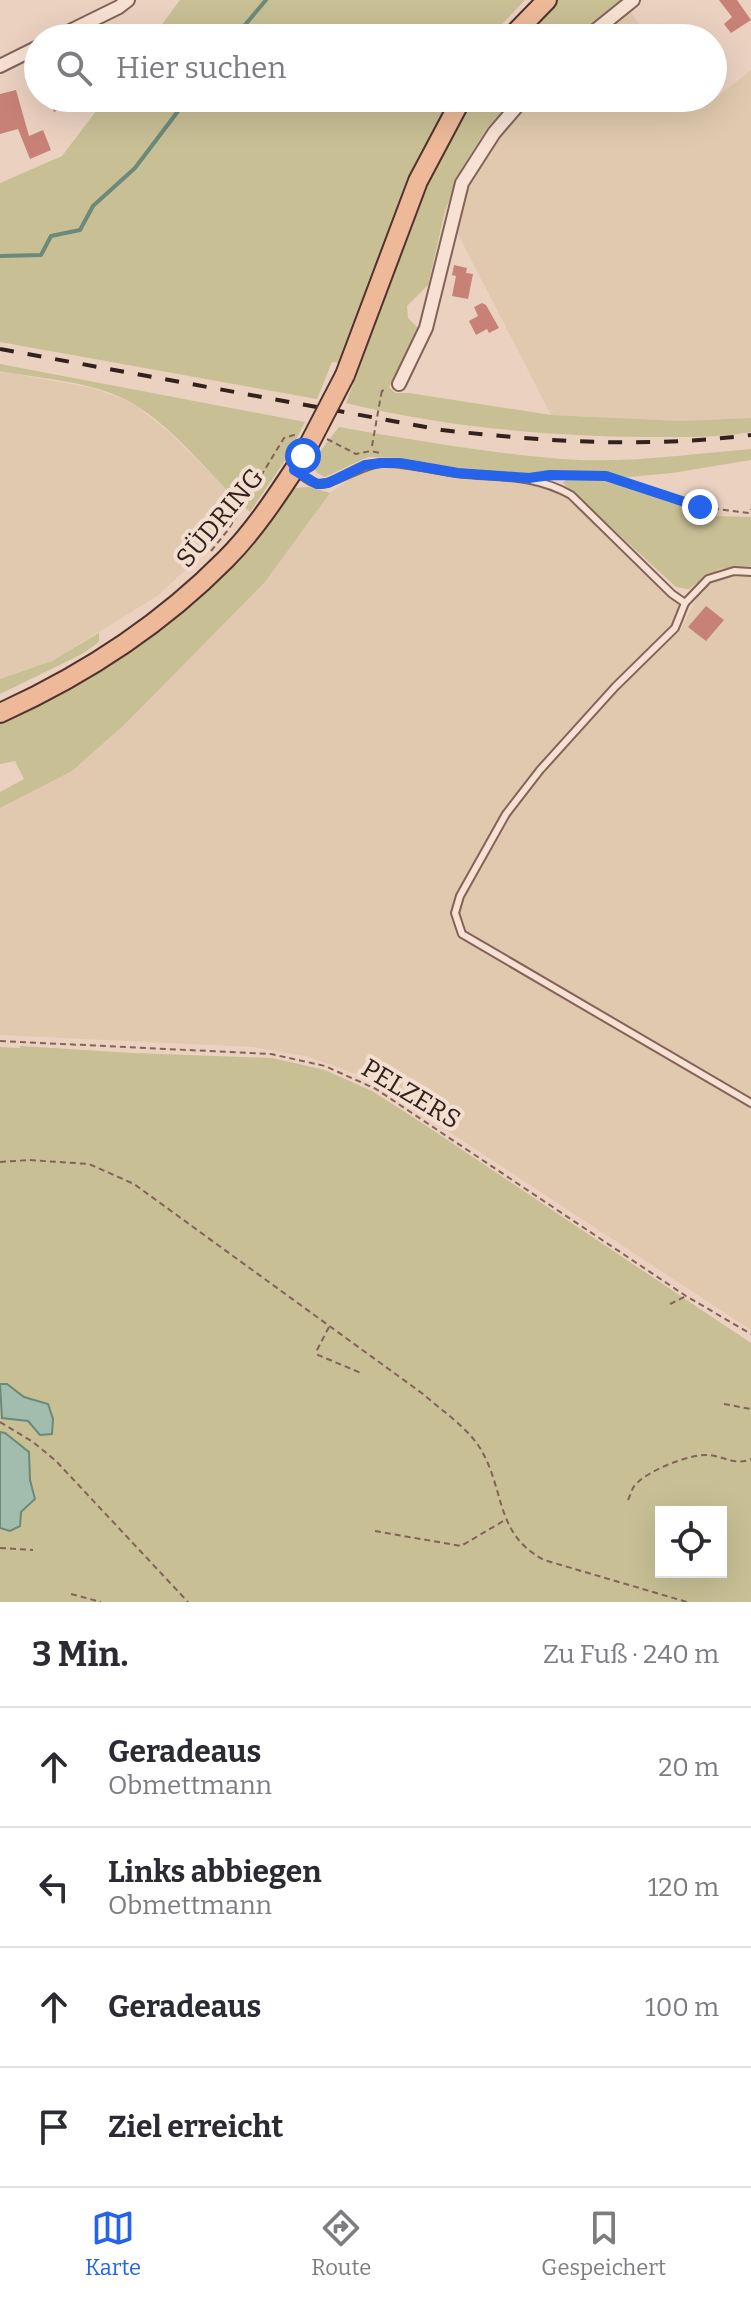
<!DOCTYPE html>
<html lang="de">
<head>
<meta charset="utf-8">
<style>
  body { margin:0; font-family:Bitter,serif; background:#f7f7f7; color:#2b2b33 }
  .controls { position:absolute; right:24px; bottom:24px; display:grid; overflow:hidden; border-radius:0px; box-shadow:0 8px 32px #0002 }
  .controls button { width:72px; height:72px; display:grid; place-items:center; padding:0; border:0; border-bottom:2px solid #e1e1e2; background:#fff; color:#2b2b33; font:40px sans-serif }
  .stop { position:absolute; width:24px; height:24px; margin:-18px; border:6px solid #2563eb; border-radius:50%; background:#fff }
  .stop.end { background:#2563eb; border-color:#fff; box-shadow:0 2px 8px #0008 }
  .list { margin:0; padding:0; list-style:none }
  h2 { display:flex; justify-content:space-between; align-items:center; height:104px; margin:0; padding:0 32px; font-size:34px }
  h2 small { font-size:26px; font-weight:400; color:#7c7c81 }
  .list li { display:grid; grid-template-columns:52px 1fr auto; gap:24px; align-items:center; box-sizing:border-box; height:120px; padding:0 32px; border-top:2px solid #e1e1e2 }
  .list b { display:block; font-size:30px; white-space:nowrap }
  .list p { margin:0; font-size:26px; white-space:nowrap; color:#7c7c81 }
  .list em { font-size:26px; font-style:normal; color:#7c7c81 }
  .icon { flex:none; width:44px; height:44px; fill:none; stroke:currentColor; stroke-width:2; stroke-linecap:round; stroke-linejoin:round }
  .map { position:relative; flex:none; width:751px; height:1602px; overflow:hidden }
  .search { position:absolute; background:#fff; box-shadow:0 8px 32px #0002; left:24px; right:24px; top:24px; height:88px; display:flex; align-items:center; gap:20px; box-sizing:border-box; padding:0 28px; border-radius:44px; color:#7c7c81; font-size:30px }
  .sheet { height:584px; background:#fff }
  nav { display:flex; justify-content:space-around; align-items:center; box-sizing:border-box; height:112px; border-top:2px solid #e1e1e2; background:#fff; font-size:22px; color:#7c7c81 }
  nav a { display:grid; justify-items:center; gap:4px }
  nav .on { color:#2563eb }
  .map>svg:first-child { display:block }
  .farmland { fill:#e0c9ae }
  .green { fill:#c8bf95; fill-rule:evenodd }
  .water { fill:#a2bdad; stroke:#6b8a79; stroke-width:2 }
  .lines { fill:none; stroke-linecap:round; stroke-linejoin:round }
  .stream { stroke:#6b8a79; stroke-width:4 }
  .building { fill:#c78177 }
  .lane-casing { stroke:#836359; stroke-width:10 }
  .street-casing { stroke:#836359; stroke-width:16 }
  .primary-casing { stroke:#51332d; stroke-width:22 }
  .path { stroke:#836359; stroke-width:2; stroke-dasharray:6 4; stroke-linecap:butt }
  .lane { stroke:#f6e1d2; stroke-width:6 }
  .street { stroke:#f6e1d2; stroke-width:12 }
  .primary { stroke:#edb999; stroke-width:18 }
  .rail { stroke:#33211d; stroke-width:4; stroke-dasharray:14 14; stroke-linecap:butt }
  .primary-bridge-casing { stroke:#51332d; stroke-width:22; stroke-linecap:butt }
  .path-bridge { stroke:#836359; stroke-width:2; stroke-dasharray:6 4; stroke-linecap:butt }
  .primary-bridge { stroke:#edb999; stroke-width:18 }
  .route { stroke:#2563eb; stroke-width:10 }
  .labels { text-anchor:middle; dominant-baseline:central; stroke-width:8; stroke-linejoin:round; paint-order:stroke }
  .street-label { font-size:26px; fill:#33211d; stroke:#f3decf }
</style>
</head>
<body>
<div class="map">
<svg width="751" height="1602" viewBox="0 0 751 1602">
  <rect width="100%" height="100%" fill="#ebd1c0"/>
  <!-- farmland -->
  <g class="farmland">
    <polygon points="629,10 649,38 596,38"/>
    <polygon points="751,70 751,418 681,421 551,415 457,232 464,194 488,151 531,98 691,98 700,110"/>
    <polygon points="0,371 92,388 131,402 170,433 240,503 204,553 157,596 52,661 0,679"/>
    <polygon points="394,467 456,477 529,482 551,488 570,499 666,595 675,599 680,608 679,632 698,596 688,589 719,569 751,566 751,1330 367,1078 306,1056 253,1047 0,1035 0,808 72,771 124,725 265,582 330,493 363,470"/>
  </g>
  <!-- green -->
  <g class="green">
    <polygon points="180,0 525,0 489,38 152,38"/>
    <polygon points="555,0 623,0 576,38 519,38"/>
    <polygon points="106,98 454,98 422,151 341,363 332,362 317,399 0,342 0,183 62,156"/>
    <path d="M474 98H515L487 128 462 168 445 211 428 285 407 306 408 318 420 330 403 365 389 387 395 393H409L551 415 681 421 751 418V432C717 438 680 437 646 437 546 436 444 427 346 403 386 301 409 188 474 98Z"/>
    <path d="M0 364 305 422 286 459 250 512C210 477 178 430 132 403 94 381 42 379 0 371Z"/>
    <path d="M339 427C413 440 488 453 562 459 624 464 689 454 751 449V460L672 473 608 479 698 511 717 516 751 517V566L719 569 688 589 676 587 563 483 568 478 451 467 402 458 368 457 325 477 317 473 311 463Z"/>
    <polygon points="309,487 330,493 265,582 124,725 72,771 0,808 0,792 24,779 15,761 0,764 0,719 88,676 288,493 294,488"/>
    <polygon points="99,633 99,642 82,654 0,694 0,679 52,661"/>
    <path d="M20 1046 133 1053 272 1058 325 1070 372 1091 416 1119 751 1343V1602H0V1047L20 1048ZM661 1512H721V1572H661Z"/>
  </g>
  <!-- water -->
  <g class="water">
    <polygon points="0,1384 7,1384 24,1397 48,1404 53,1419 52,1434 40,1435 28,1421 2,1418"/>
    <polygon points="0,1432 5,1433 29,1452 30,1480 35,1499 21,1512 20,1526 10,1531 0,1528"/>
  </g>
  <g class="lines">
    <!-- stream -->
    <g class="stream">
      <polyline points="234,38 266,0"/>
      <polyline points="0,256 41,255 51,236 80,230 93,206 135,168 188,98"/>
    </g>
  </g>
  <!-- building -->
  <g class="building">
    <polygon points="719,0 737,0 751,20 731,33 724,24 732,17"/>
    <polygon points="16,90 29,136 43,130 51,150 30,159 18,129 0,134 0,94"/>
    <polygon points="48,98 84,98 54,112"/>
    <polygon points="454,265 467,268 466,273 473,274 468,299 452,296 456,276 452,275"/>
    <polygon points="482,303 486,305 499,328 489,333 487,329 476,335 469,321 478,316 474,307"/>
    <polygon points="706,606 724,620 706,641 688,627"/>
  </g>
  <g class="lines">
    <!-- lane casing -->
    <g class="lane-casing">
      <g id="lane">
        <path d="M297 472C303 476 311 483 318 484 331 486 362 464 382 463 407 462 432 470 456 473 499 478 532 473 571 495L672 594 685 603"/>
        <polyline points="751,572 734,571 708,579 685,603 675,628 615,687 540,770 506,814 460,896 455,913 462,934 751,1103"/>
      </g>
    </g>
    <!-- street casing -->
    <g class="street-casing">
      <g id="street">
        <polyline points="56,38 119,7 128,0"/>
        <polyline points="586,38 633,0"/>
        <polyline points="0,66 38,47"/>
        <polyline points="399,384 426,328 462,183 494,133 524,98"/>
      </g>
    </g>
    <!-- primary casing -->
    <g class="primary-casing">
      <g id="primary">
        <polyline points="510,38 547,0"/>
        <polyline points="345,375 418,181 462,98"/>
        <path d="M0 713C84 675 161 625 226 559 256 529 280 491 303 456"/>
      </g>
    </g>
    <!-- path -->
    <g class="path">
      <polyline points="381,395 382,391 387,389"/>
      <polyline points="327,439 356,454 371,451 380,453"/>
      <polyline points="548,475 606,476 700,507 749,513 751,509"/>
      <polyline points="211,551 228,530 284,438 297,434"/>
      <polyline points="0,1041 271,1054 325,1066 376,1089 686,1296 751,1334"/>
      <path d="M0 1162 29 1160 89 1164 134 1184 423 1394C441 1410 464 1425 478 1445 506 1487 493 1533 544 1560L687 1602"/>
      <polyline points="670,1304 686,1296"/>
      <polyline points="329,1327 317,1350 318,1355 361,1373"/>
      <polyline points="724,1404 751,1409"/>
      <polyline points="0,1422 33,1442 56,1461 188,1602"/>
      <path d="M628 1500C631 1494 632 1487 637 1483 650 1470 689 1454 708 1455 723 1456 736 1466 751 1459"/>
      <polyline points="375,1531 461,1546 505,1520"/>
      <polyline points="0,1548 33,1550"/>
      <polyline points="71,1594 101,1602"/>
    </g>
    <!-- lane -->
    <use href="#lane" class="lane"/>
    <!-- street -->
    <use href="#street" class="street"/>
    <!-- primary -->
    <use href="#primary" class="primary"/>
    <!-- rail -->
    <path class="rail" d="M0 349 442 430C549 442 644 448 751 435"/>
    <!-- primary-bridge casing -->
    <g class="primary-bridge-casing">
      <polyline id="primary-bridge" points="303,456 345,375"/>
    </g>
    <!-- path-bridge -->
    <polyline class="path-bridge" points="372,446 381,395"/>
    <!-- primary-bridge -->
    <use href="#primary-bridge" class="primary-bridge"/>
  </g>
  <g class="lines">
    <!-- route -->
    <polyline class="route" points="303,456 294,470 317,484 328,483 365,465 381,463 400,463 458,473 529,478 550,475 606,476 700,507"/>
  </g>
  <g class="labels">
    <!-- street labels -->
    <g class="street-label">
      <text transform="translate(220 518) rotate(-50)">SÜDRING</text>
      <text transform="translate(411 1094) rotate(31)">PELZERS</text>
    </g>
  </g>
</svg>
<div class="controls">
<button><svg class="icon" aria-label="locate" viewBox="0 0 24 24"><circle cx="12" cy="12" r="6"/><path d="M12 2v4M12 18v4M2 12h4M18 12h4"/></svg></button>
</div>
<div class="stop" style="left:303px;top:456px"></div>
<div class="stop end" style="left:700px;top:507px"></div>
<div class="search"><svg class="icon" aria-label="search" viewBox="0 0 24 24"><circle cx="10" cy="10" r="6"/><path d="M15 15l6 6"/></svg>Hier suchen</div>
</div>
<section class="sheet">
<h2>3 Min.<small>Zu Fuß · 240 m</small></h2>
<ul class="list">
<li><svg class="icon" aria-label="ahead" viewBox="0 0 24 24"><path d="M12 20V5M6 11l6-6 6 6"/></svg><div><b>Geradeaus</b><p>Obmettmann</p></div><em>20 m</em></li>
<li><svg class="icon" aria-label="left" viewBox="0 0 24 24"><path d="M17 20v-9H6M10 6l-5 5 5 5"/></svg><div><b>Links abbiegen</b><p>Obmettmann</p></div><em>120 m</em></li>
<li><svg class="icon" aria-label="ahead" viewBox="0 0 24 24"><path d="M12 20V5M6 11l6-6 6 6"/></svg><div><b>Geradeaus</b></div><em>100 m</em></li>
<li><svg class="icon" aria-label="arrive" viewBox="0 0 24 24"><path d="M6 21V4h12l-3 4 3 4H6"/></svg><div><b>Ziel erreicht</b></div></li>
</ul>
</section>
<nav>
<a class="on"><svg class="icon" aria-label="map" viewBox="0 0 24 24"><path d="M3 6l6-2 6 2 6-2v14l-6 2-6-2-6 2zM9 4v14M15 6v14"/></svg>Karte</a>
<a><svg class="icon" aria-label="directions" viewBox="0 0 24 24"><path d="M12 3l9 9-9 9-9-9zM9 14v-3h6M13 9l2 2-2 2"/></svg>Route</a>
<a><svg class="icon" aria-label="saved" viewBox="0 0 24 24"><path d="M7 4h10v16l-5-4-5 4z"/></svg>Gespeichert</a>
</nav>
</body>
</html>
